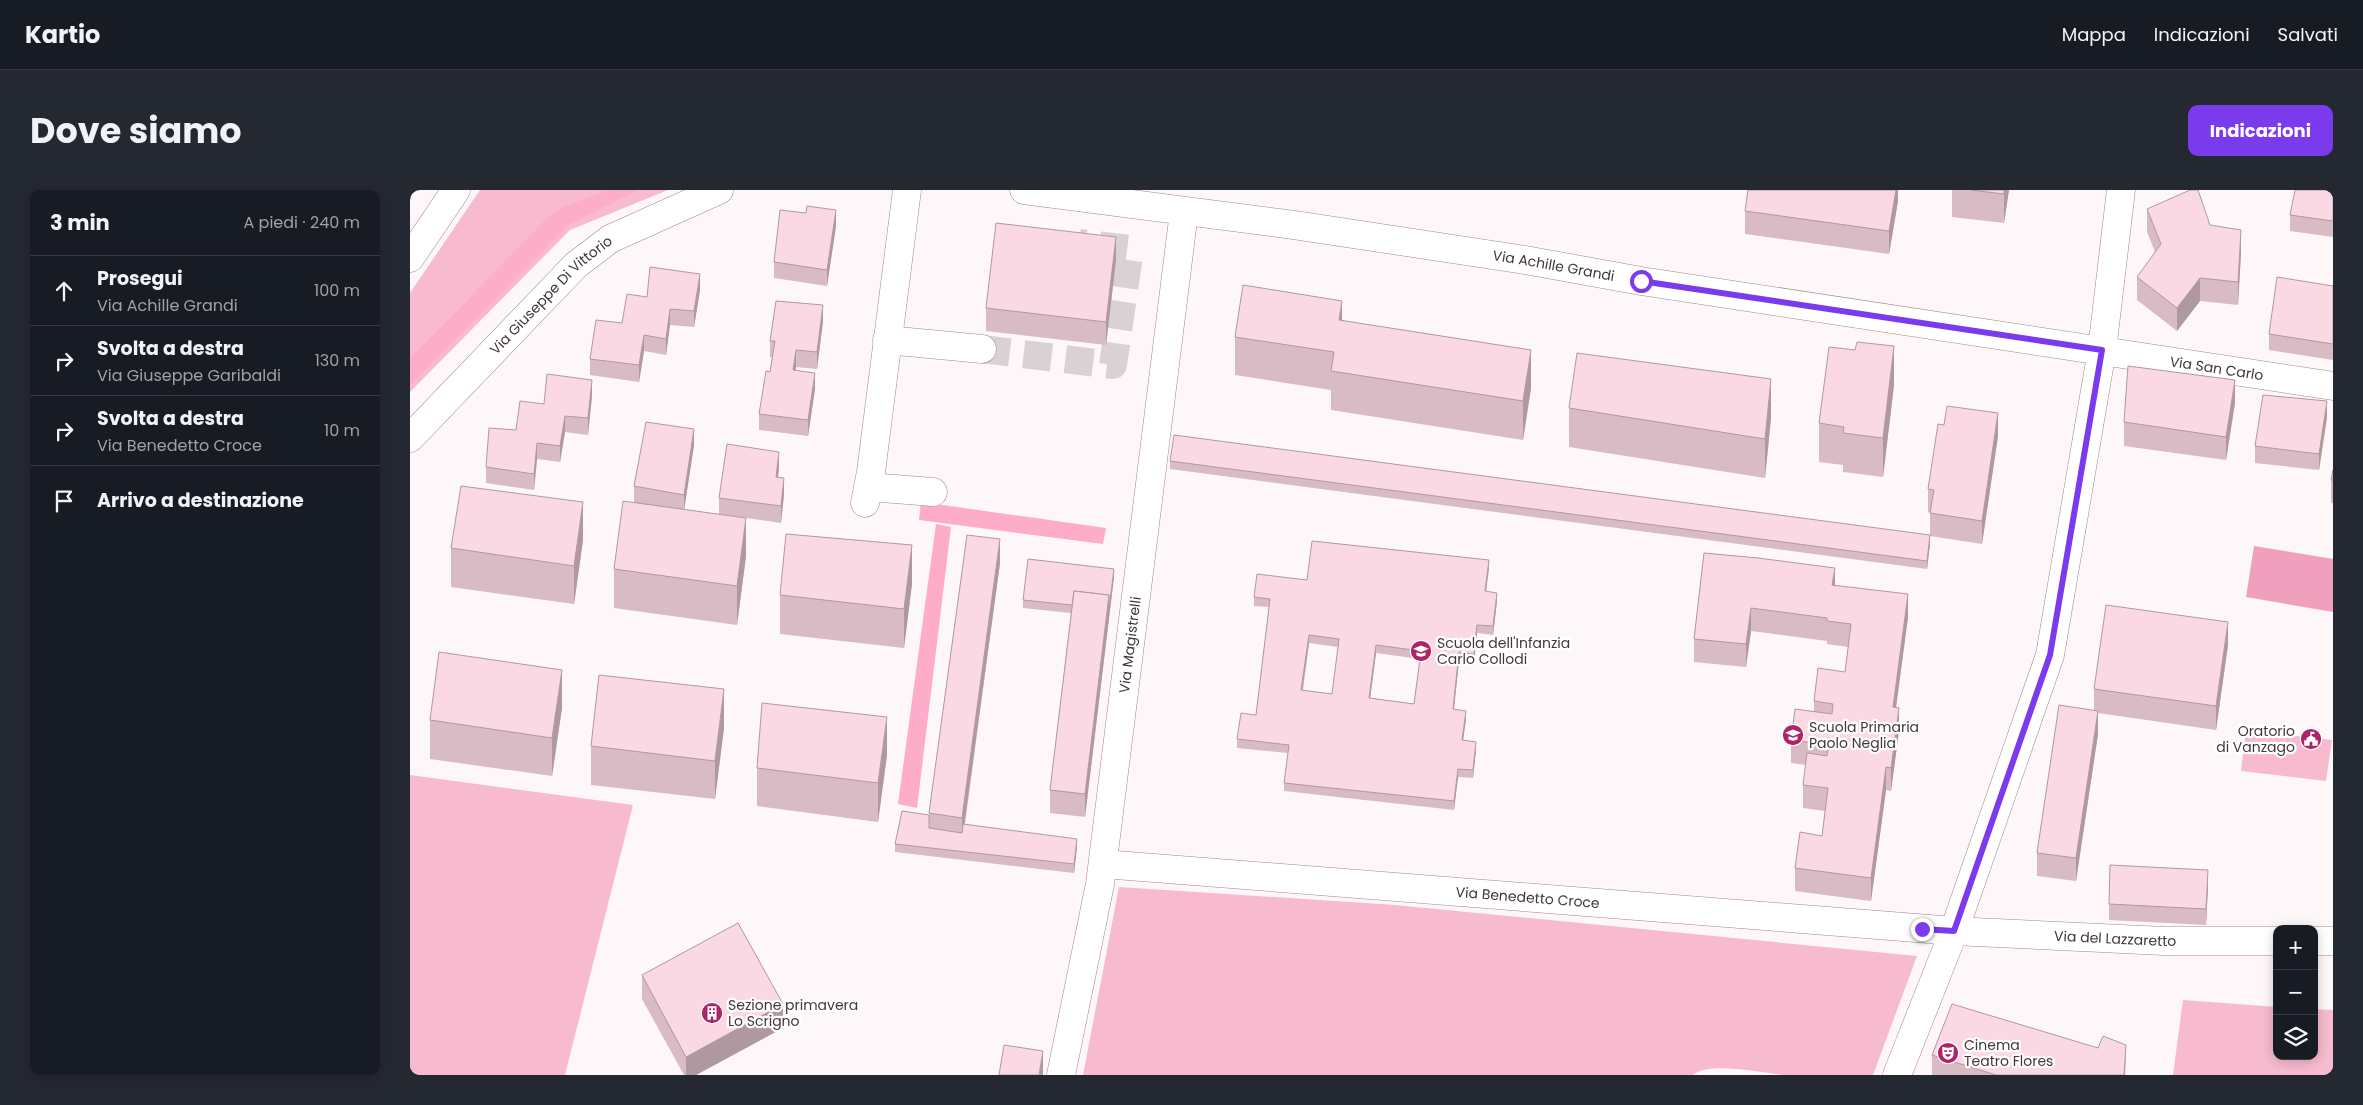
<!DOCTYPE html>
<html lang="it">
<head>
<meta charset="utf-8">
<style>
  body { margin:0; font-family:Poppins,sans-serif; background:#242831; color:#f1f3f6 }
  .controls { position:absolute; right:15px; bottom:15px; display:grid; overflow:hidden; border-radius:10px; box-shadow:0 2px 12px #0003 }
  .controls button { width:45px; height:45px; display:grid; place-items:center; padding:0; border:0; border-bottom:1px solid #363941; background:#171b24; color:#f1f3f6; font:25px sans-serif }
  .stop { position:absolute; width:15px; height:15px; margin:-11px; border:4px solid #7c3aed; border-radius:50%; background:#fff }
  .stop.end { background:#7c3aed; border-color:#fff; box-shadow:0 1px 5px #0008 }
  .list { margin:0; padding:0; list-style:none }
  h2 { display:flex; justify-content:space-between; align-items:center; height:65px; margin:0; padding:0 20px; font-size:21px }
  h2 small { font-size:16px; font-weight:400; color:#9ea1a6 }
  .list li { display:grid; grid-template-columns:32px 1fr auto; gap:15px; align-items:center; box-sizing:border-box; height:70px; padding:0 20px; border-top:1px solid #363941 }
  .list b { display:block; font-size:19px; white-space:nowrap }
  .list p { margin:0; font-size:16px; white-space:nowrap; color:#9ea1a6 }
  .list em { font-size:16px; font-style:normal; color:#9ea1a6 }
  .icon { flex:none; width:28px; height:28px; fill:none; stroke:currentColor; stroke-width:2; stroke-linecap:round; stroke-linejoin:round }
  .map { position:relative; flex:none; width:1923px; height:885px; overflow:hidden; border-radius:10px }
  header { display:flex; align-items:center; gap:30px; box-sizing:border-box; height:70px; padding:0 25px; background:#171b24; border-bottom:1px solid #363941 }
  header strong { font-size:24px }
  nav { display:flex; gap:28px; margin-inline-start:auto; font-size:18px }
  .intro { display:flex; align-items:center; justify-content:space-between; box-sizing:border-box; height:120px; padding:0 30px }
  h1 { margin:0; font-size:35px }
  .button { padding:12px 22px; border-radius:10px; background:#7c3aed; color:#fff; font-size:18px; font-weight:700 }
  main { display:flex; gap:30px; padding:0 30px }
  aside { flex:1; background:#171b24; border-radius:10px; box-shadow:0 2px 12px #0003 }
  .map>svg:first-child { display:block }
  .green { fill:#f7bacf }
  .forest { fill:#fdacc9 }
  .water { fill:#f0a0bd }
  .lines { fill:none; stroke-linecap:round; stroke-linejoin:round }
  .minor-tunnel { stroke:#d9d1d3; stroke-width:28; stroke-dasharray:28 14; stroke-linecap:butt }
  .minor-casing { stroke:#a3858f; stroke-width:29 }
  .major-casing { stroke:#a3858f; stroke-width:29 }
  .minor { stroke:#fff; stroke-width:28 }
  .major { stroke:#fff; stroke-width:28 }
  .wall { fill:#d8bbc4; fill-rule:evenodd }
  .shaded-wall { fill:#b098a0 }
  .building { fill:#fbd9e4; stroke:#b098a0; fill-rule:evenodd }
  .route { stroke:#7c3aed; stroke-width:6 }
  .labels { text-anchor:middle; dominant-baseline:central; stroke-width:4.5; stroke-linejoin:round; paint-order:stroke }
  .street-label { font-size:14px; fill:#43373b; stroke:#fff }
  .poi-label { font-size:14px; fill:#43373b; stroke:#fff; text-anchor:start }
</style>
</head>
<body>
<header>
<strong>Kartio</strong>
<nav><a>Mappa</a><a>Indicazioni</a><a>Salvati</a></nav>
</header>
<div class="intro"><h1>Dove siamo</h1><a class="button">Indicazioni</a></div>
<main>
<aside>
<h2>3 min<small>A piedi · 240 m</small></h2>
<ul class="list">
<li><svg class="icon" aria-label="ahead" viewBox="0 0 24 24"><path d="M12 20V5M6 11l6-6 6 6"/></svg><div><b>Prosegui</b><p>Via Achille Grandi</p></div><em>100 m</em></li>
<li><svg class="icon" aria-label="right" viewBox="0 0 24 24"><path d="M7 20v-9h11M14 6l5 5-5 5"/></svg><div><b>Svolta a destra</b><p>Via Giuseppe Garibaldi</p></div><em>130 m</em></li>
<li><svg class="icon" aria-label="right" viewBox="0 0 24 24"><path d="M7 20v-9h11M14 6l5 5-5 5"/></svg><div><b>Svolta a destra</b><p>Via Benedetto Croce</p></div><em>10 m</em></li>
<li><svg class="icon" aria-label="arrive" viewBox="0 0 24 24"><path d="M6 21V4h12l-3 4 3 4H6"/></svg><div><b>Arrivo a destinazione</b></div></li>
</ul>
</aside>
<div class="map">
<svg width="1923" height="885" viewBox="0 0 1923 885">
  <rect width="100%" height="100%" fill="#fef7f9"/>
  <!-- green -->
  <g class="green">
    <polygon points="70,0 258,0 160,40 0,202 0,103"/>
    <polygon points="1836,540 1922,550 1916,591 1831,581"/>
    <polygon points="0,585 223,615 155,885 0,885"/>
    <path d="M709 697 985 715 1507 766 1463 885C1433 885 1403 885 1374 885 1352 883 1300 871 1283 885H673Z"/>
    <polygon points="1773,810 1867,817 1867,866 1904,866 1904,819 1923,820 1923,885 1763,885"/>
  </g>
  <!-- forest -->
  <g class="forest">
    <polygon points="199,0 228,0 158,35 0,195 0,169 133,32 150,18"/>
    <polygon points="511,312 696,338 693,354 509,330"/>
    <polygon points="526,334 541,337 507,618 488,614"/>
  </g>
  <!-- water -->
  <polygon class="water" points="1844,356 1923,369 1923,422 1836,407"/>
  <g class="lines">
    <!-- minor-tunnel -->
    <polyline class="minor-tunnel" points="572,159 703,175 720,59 669,53"/>
    <!-- minor casing -->
    <g class="minor-casing">
      <g id="minor">
        <path id="s1" d="M614 0 884 35 1115 70 1231 91 1923 196"/>
        <polyline points="477,150 572,159"/>
        <path id="s2" d="M0 248 166 75 200 49 309 0"/>
        <polyline points="459,297 523,302"/>
        <polyline points="455,313 461,282 497,0"/>
        <path id="s3" d="M693 674 1544 741 1754 751H1867"/>
        <polyline points="1904,751 1923,751"/>
        <path id="s4" d="M651 885 690 694 774 22"/>
        <polyline points="1487,885 1544,741 1640,465 1692,160 1711,0"/>
      </g>
    </g>
    <!-- major casing -->
    <g class="major-casing">
      <polyline id="major" points="0,68 46,0"/>
    </g>
    <!-- minor -->
    <use href="#minor" class="minor"/>
    <!-- major -->
    <use href="#major" class="major"/>
  </g>
  <!-- wall -->
  <g class="wall">
    <polygon points="1488,0 1488,11 1479,64 1335,44 1335,21"/>
    <polygon points="1542,0 1599,0 1594,33 1542,27"/>
    <polygon points="1923,0 1923,47 1880,41 1880,25"/>
    <polygon points="1737,19 1800,35 1831,63 1828,115 1790,111 1767,141 1727,110 1727,87 1745,62 1737,42"/>
    <polygon points="426,36 417,96 364,88 364,72"/>
    <polygon points="706,70 696,155 576,141 576,118"/>
    <polygon points="1923,96 1923,170 1859,160 1859,144"/>
    <polygon points="290,100 284,137 260,135 256,165 234,161 229,192 180,185 180,169 212,133 237,107"/>
    <polygon points="932,130 1121,198 1113,250 921,220 921,200 825,185 825,147"/>
    <polygon points="413,131 407,179 386,177 386,180 405,199 398,246 349,240 349,224 360,182 362,167 360,167 360,151"/>
    <polygon points="1445,160 1484,195 1473,287 1433,282 1433,275 1409,272 1409,233"/>
    <polygon points="182,206 178,245 155,242 150,272 127,269 124,300 76,293 76,277 106,240 134,214"/>
    <polygon points="1825,213 1816,270 1714,256 1714,232"/>
    <polygon points="1159,218 1361,228 1355,288 1159,257"/>
    <polygon points="1917,227 1909,280 1845,273 1845,256"/>
    <polygon points="1588,246 1572,354 1520,346 1520,354 1517,379 760,279 760,271 1520,345 1520,323 1518,322 1518,299"/>
    <polygon points="284,255 274,319 336,366 327,435 204,418 204,379 224,312 224,296"/>
    <polygon points="369,278 368,287 374,304 371,333 309,324 309,308"/>
    <polygon points="1923,280 1923,313 1921,313 1921,290"/>
    <polygon points="557,345 590,373 555,634 667,657 664,683 485,662 485,654 519,625"/>
    <polygon points="173,350 164,414 41,397 41,358"/>
    <polygon points="1294,363 1425,395 1498,427 1486,517 1489,541 1481,601 1476,600 1461,711 1385,701 1385,678 1412,646 1415,621 1393,618 1393,595 1396,575 1381,573 1381,550 1404,521 1404,511 1435,482 1438,457 1417,454 1417,451 1341,441 1336,477 1284,472 1284,449"/>
    <path d="M1079 378 1076 401 1087 411 1083 445 1067 443 1064 472 1049 471 1044 519 1056 529 1053 550 1066 560 1063 588 1048 587 1044 620 874 601V593L878 563 827 558V549L846 525 859 417 844 416V407L897 390ZM899 453 928 457 922 504 893 500ZM966 463 1010 469 1004 514 960 508Z"/>
    <polygon points="704,387 675,627 640,623 640,600 661,423 613,418 613,410"/>
    <polygon points="502,394 494,458 370,444 370,405"/>
    <polygon points="1818,455 1806,540 1688,523 1688,544 1666,691 1627,686 1627,663 1684,520 1684,499"/>
    <polygon points="152,518 142,586 20,569 20,530"/>
    <polygon points="314,538 305,609 181,595 181,556"/>
    <polygon points="477,565 468,632 347,616 347,578"/>
    <polygon points="1798,696 1796,735 1699,730 1699,714"/>
    <polygon points="232,785 373,838 286,885 274,885 232,809"/>
    <polygon points="1716,855 1715,885 1522,885 1522,865 1688,858"/>
  </g>
  <!-- shaded-wall -->
  <g class="shaded-wall">
    <polygon points="1486,0 1488,0 1488,11 1479,64 1479,41"/>
    <polygon points="1594,0 1599,0 1594,33"/>
    <polygon points="426,20 426,36 417,96 417,80"/>
    <polygon points="1831,40 1831,63 1828,115 1828,92"/>
    <polygon points="706,47 706,70 696,155 696,132"/>
    <polygon points="290,84 290,100 284,137 284,121"/>
    <polygon points="1790,88 1790,111 1767,141 1767,118"/>
    <polygon points="932,111 932,149 929,130"/>
    <polygon points="413,115 413,131 407,179 407,162"/>
    <polygon points="260,119 260,135 256,165 256,149"/>
    <polygon points="234,145 234,161 229,192 229,175"/>
    <polygon points="1484,156 1484,195 1473,287 1473,248"/>
    <polygon points="386,160 386,177 383,196 383,180"/>
    <polygon points="1121,160 1121,198 1113,250 1113,211"/>
    <polygon points="405,183 405,199 398,246 398,230"/>
    <polygon points="1361,189 1361,228 1355,288 1355,249"/>
    <polygon points="182,190 182,206 178,245 178,228"/>
    <polygon points="1825,190 1825,213 1816,270 1816,247"/>
    <polygon points="1917,211 1917,227 1909,280 1909,264"/>
    <polygon points="1588,223 1588,246 1572,354 1572,331"/>
    <polygon points="155,226 155,242 150,272 150,256"/>
    <polygon points="284,239 284,255 274,321 274,305"/>
    <polygon points="127,253 127,269 124,300 124,284"/>
    <polygon points="369,262 369,278 366,303 366,287"/>
    <polygon points="374,288 374,304 371,333 371,316"/>
    <polygon points="173,312 173,350 164,414 164,376"/>
    <polygon points="336,328 336,366 327,435 327,396"/>
    <polygon points="1520,345 1520,354 1517,379 1517,371"/>
    <polygon points="590,349 590,373 552,651 552,628"/>
    <polygon points="502,355 502,394 494,458 494,419"/>
    <polygon points="1079,370 1079,378 1075,409 1075,401"/>
    <polygon points="1425,378 1425,401 1422,395"/>
    <polygon points="704,379 704,387 675,627 675,604 699,405"/>
    <polygon points="1087,403 1087,411 1083,445 1083,436"/>
    <polygon points="1498,404 1498,427 1483,540 1483,517"/>
    <polygon points="1341,418 1341,441 1336,477 1336,454"/>
    <polygon points="1818,432 1818,455 1806,540 1806,516"/>
    <polygon points="1067,435 1067,443 1064,472 1064,464"/>
    <polygon points="899,445 899,453 891,508 891,500"/>
    <polygon points="966,455 966,463 959,517 959,508"/>
    <polygon points="1049,462 1049,471 1043,527 1043,519"/>
    <polygon points="152,480 152,518 142,586 142,548"/>
    <polygon points="314,499 314,538 305,609 305,571"/>
    <polygon points="1489,518 1489,541 1481,601 1481,578"/>
    <polygon points="1056,521 1056,529 1052,558 1052,550"/>
    <polygon points="1688,521 1688,544 1666,691 1666,668"/>
    <polygon points="477,527 477,565 468,632 468,593"/>
    <polygon points="1066,552 1066,560 1063,588 1063,580"/>
    <polygon points="1476,577 1476,600 1461,711 1461,688"/>
    <polygon points="1048,579 1048,587 1044,620 1044,611"/>
    <polygon points="667,649 667,657 664,683 664,674"/>
    <polygon points="1798,680 1798,696 1796,735 1796,719"/>
    <polygon points="373,814 373,838 286,885 276,885 276,867"/>
    <polygon points="1716,855 1715,885 1714,885"/>
    <polygon points="633,861 633,885 629,885"/>
  </g>
  <!-- building -->
  <g class="building">
    <polygon points="1338,0 1486,0 1479,41 1335,21"/>
    <polygon points="1561,0 1594,0 1594,4"/>
    <polygon points="1780,0 1788,0 1800,35 1831,40 1828,92 1790,88 1767,118 1727,87 1751,54 1737,19"/>
    <polygon points="1885,0 1923,0 1923,31 1880,25"/>
    <polygon points="397,16 426,20 417,80 364,72 370,20 396,23"/>
    <polygon points="586,33 706,47 696,132 576,118"/>
    <polygon points="240,77 290,84 284,121 260,119 256,149 234,145 229,175 180,169 186,130 212,133 217,104 237,107"/>
    <polygon points="1867,87 1923,96 1923,154 1859,144"/>
    <polygon points="833,95 932,111 929,130 1121,160 1113,211 921,181 924,162 825,147"/>
    <polygon points="366,111 413,115 407,162 386,160 383,180 405,183 398,230 349,224 356,181 360,182 365,151 360,151"/>
    <polygon points="1447,152 1484,156 1473,248 1433,243 1434,237 1409,233 1419,157 1445,160"/>
    <polygon points="1167,163 1361,189 1355,249 1159,218"/>
    <polygon points="1718,176 1825,190 1816,247 1714,232"/>
    <polygon points="137,184 182,190 178,228 155,226 150,256 127,253 124,284 76,277 79,238 106,240 110,211 134,214"/>
    <polygon points="1853,205 1917,211 1909,264 1845,256"/>
    <polygon points="1537,216 1588,223 1572,331 1520,323 1524,300 1518,299 1528,234 1534,235"/>
    <polygon points="236,232 284,239 274,305 224,296"/>
    <polygon points="764,245 1520,345 1517,371 760,271"/>
    <polygon points="317,254 369,262 366,287 374,288 371,316 309,308"/>
    <polygon points="1923,280 1923,290 1921,290"/>
    <polygon points="51,296 173,312 164,376 41,358"/>
    <polygon points="213,311 336,328 327,396 204,379"/>
    <polygon points="376,344 502,355 494,419 370,405"/>
    <polygon points="557,345 590,349 552,628 519,623"/>
    <path d="M902 351 1079 370 1075 401 1087 403 1083 436 1067 435 1064 464 1049 462 1043 519 1056 521 1052 550 1066 552 1063 580 1048 579 1044 611 874 593 879 555 827 549 831 523 846 525 860 409 844 407 847 384 897 390ZM899 445 929 449 922 504 891 500ZM966 455 1011 461 1004 514 959 508Z"/>
    <polygon points="1294,363 1348,368 1425,378 1422,395 1498,404 1483,517 1489,518 1481,578 1476,577 1461,688 1385,678 1390,642 1412,646 1418,598 1393,595 1397,563 1417,566 1419,555 1381,550 1385,519 1422,524 1423,514 1404,511 1408,478 1435,482 1441,434 1417,431 1417,428 1341,418 1336,454 1284,449"/>
    <polygon points="618,369 704,379 699,419 699,405 664,401 662,415 613,410"/>
    <polygon points="664,401 699,405 675,604 640,600"/>
    <polygon points="1696,415 1818,432 1806,516 1684,499"/>
    <polygon points="29,462 152,480 142,548 20,530"/>
    <polygon points="189,485 314,499 305,571 181,556"/>
    <polygon points="352,513 477,527 468,593 347,578"/>
    <polygon points="1649,515 1688,521 1666,668 1627,663"/>
    <polygon points="492,621 519,625 519,638 552,643 553,634 667,649 664,674 485,654"/>
    <polygon points="1700,675 1798,680 1796,719 1699,714"/>
    <polygon points="328,733 373,814 276,867 232,785"/>
    <polygon points="1542,814 1688,858 1693,846 1716,855 1714,885 1586,885 1522,865"/>
    <polygon points="594,855 633,861 629,885 589,885"/>
  </g>
  <g class="lines">
    <!-- route -->
    <polyline class="route" points="1231,91 1692,160 1640,465 1544,741 1512,739"/>
  </g>
  <!-- icons -->
  <defs>
    <g id="school-disc" transform="scale(1.125)"><circle r="9.5" fill="#ad2568" stroke="#fff"/><path d="M0-5L7-2L0 1L-7-2ZM-4 1L0 2.5L4 1V4Q0 6-4 4Z" fill="#fff"/></g>
    <g id="civic-disc" transform="scale(1.125)"><circle r="9.5" fill="#ad2568" stroke="#fff"/><path d="M-.6-6.5H3V-4.5H.6V-3L4-1V1h2V6H-6V1h2V-1L-.6-3ZM-1.2 2.5V6h2.4V2.5Z" fill="#fff"/></g>
    <g id="building-disc" transform="scale(1.125)"><circle r="9.5" fill="#ad2568" stroke="#fff"/><path d="M-4-6H4V6H1V3H-1V6H-4ZM-2.5-4.3h1.7v1.8h-1.7ZM.8-4.3h1.7v1.8H.8ZM-2.5-1h1.7V.8h-1.7ZM.8-1h1.7V.8H.8Z" fill="#fff"/></g>
    <g id="theatre-disc" transform="scale(1.125)"><circle r="9.5" fill="#ad2568" stroke="#fff"/><path d="M-5-5.5Q0-4 5-5.5V0Q5 5 0 6Q-5 5-5 0ZM-3.3-2.5H-1v1.5H-3.3ZM1-2.5H3.3v1.5H1ZM-2.8 1Q0 5.5 2.8 1Z" fill="#fff"/></g>
  </defs>
  <g fill-rule="evenodd">
    <use href="#school-disc" x="1011" y="461"/>
    <use href="#school-disc" x="1383" y="545"/>
    <use href="#civic-disc" x="1901" y="549"/>
    <use href="#building-disc" x="302" y="823"/>
    <use href="#theatre-disc" x="1538" y="863"/>
  </g>
  <g class="labels">
    <!-- street labels -->
    <g class="street-label">
      <text stroke="none"><textPath href="#s1" startOffset="535">Via Achille Grandi</textPath></text>
      <text stroke="none"><textPath href="#s2" startOffset="201">Via Giuseppe Di Vittorio</textPath></text>
      <text stroke="none"><textPath href="#s1" startOffset="1206">Via San Carlo</textPath></text>
      <text stroke="none"><textPath href="#s4" startOffset="436">Via Magistrelli</textPath></text>
      <text stroke="none"><textPath href="#s3" startOffset="426">Via Benedetto Croce</textPath></text>
      <text stroke="none"><textPath href="#s3" startOffset="1015">Via del Lazzaretto</textPath></text>
    </g>
    <!-- poi labels -->
    <g class="poi-label">
      <text x="1027" y="453">Scuola dell'Infanzia<tspan x="1027" dy="16">Carlo Collodi</tspan></text>
      <text x="1399" y="537">Scuola Primaria<tspan x="1399" dy="16">Paolo Neglia</tspan></text>
      <text x="1885" y="541" text-anchor="end">Oratorio<tspan x="1885" dy="16">di Vanzago</tspan></text>
      <text x="318" y="815">Sezione primavera<tspan x="318" dy="16">Lo Scrigno</tspan></text>
      <text x="1554" y="855">Cinema<tspan x="1554" dy="16">Teatro Flores</tspan></text>
    </g>
  </g>
</svg>
<div class="controls">
<button>+</button>
<button>−</button>
<button><svg class="icon" aria-label="layers" viewBox="0 0 24 24"><path d="M12 4l9 5-9 5-9-5zM3 14l9 5 9-5"/></svg></button>
</div>
<div class="stop" style="left:1231px;top:91px"></div>
<div class="stop end" style="left:1512px;top:739px"></div>
</div>
</main>
</body>
</html>
